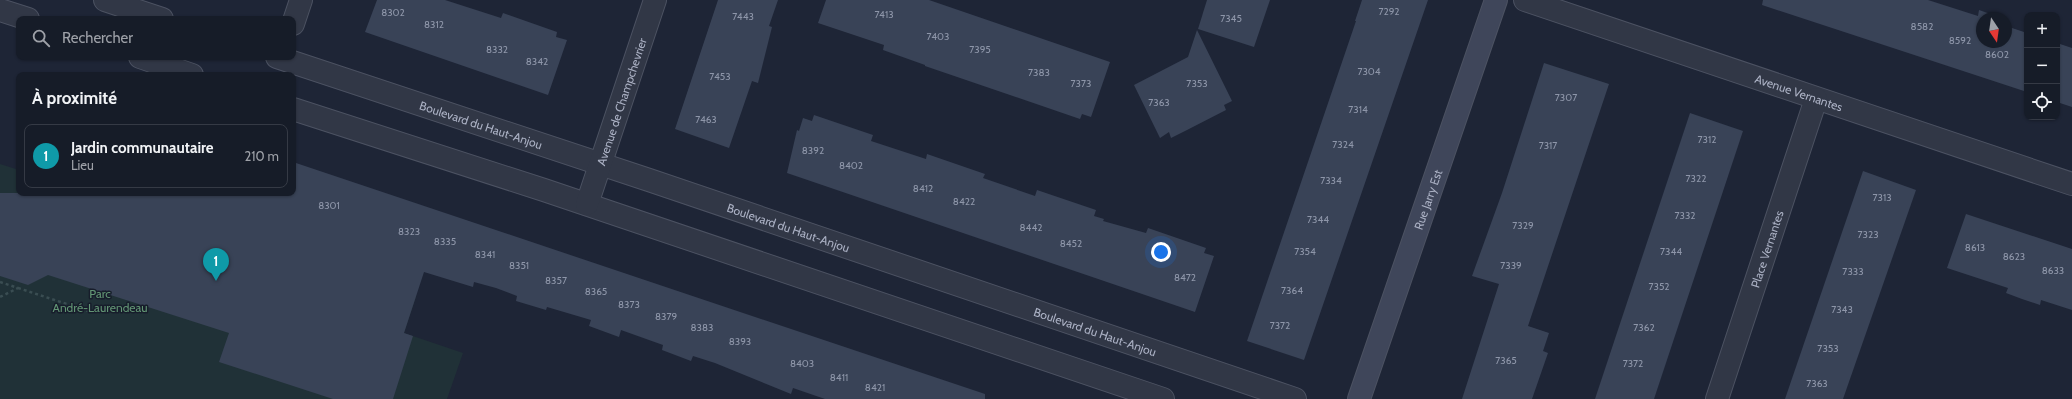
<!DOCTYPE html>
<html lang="fr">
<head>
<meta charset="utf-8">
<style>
  body { margin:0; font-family:Cabin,sans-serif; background:#232934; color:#f1f3f6 }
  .controls { position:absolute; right:12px; top:12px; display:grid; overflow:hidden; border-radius:8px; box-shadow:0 1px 3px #0004 }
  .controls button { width:36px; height:36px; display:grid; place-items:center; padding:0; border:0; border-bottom:1px solid #353a45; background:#161c28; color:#f1f3f6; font:20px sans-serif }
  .compass { position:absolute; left:1976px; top:12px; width:36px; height:36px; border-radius:50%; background:#161c28; box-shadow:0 1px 3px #0004; rotate:167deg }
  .you { position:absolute; left:1161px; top:252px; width:14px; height:14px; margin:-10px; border:3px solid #fff; border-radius:50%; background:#1a73e8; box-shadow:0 0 0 6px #1a73e833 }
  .badge { display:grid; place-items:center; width:26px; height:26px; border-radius:50%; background:#779bfc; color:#fff; font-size:13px; font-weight:700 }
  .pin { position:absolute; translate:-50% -33px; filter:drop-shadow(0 1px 2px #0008) }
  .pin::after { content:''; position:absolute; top:21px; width:14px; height:12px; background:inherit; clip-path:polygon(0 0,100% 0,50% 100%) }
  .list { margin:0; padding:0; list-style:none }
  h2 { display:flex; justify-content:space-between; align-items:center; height:52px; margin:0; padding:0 16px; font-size:17px }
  h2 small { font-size:13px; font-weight:400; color:#9ea1a8 }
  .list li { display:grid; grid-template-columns:26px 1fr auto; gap:12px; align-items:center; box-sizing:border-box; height:64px; margin:0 8px 8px; padding:0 8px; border:1px solid #353a45; border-radius:8px }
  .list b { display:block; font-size:15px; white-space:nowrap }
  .list p { margin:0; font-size:13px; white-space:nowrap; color:#9ea1a8 }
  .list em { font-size:13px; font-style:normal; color:#9ea1a8 }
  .icon { flex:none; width:22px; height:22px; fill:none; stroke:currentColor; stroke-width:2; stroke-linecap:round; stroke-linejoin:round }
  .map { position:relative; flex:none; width:2072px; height:399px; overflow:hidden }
  .search { position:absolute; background:#161c28; box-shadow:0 1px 3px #0004; left:16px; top:16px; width:280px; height:44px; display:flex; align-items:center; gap:10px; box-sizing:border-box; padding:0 14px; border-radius:8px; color:#9ea1a8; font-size:15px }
  .panel { position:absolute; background:#161c28; box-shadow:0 1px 3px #0004; left:16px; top:72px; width:280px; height:124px; border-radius:8px }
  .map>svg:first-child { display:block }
  .green { fill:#203137 }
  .building { fill:#394357 }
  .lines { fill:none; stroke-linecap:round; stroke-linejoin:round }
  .street-casing { stroke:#4c5262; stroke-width:24 }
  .secondary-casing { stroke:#4c5262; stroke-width:24 }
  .path { stroke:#3a4d52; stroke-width:2.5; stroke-dasharray:3 3; stroke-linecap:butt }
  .street { stroke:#313746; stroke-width:22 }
  .secondary { stroke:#3f465a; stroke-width:22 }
  .labels { text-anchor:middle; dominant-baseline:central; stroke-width:3; stroke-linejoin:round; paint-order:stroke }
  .number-label { font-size:10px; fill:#8e96a9 }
  .street-label { font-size:12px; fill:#abb1c4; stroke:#171d2b }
  .park-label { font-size:12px; fill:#629574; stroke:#171d2b }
</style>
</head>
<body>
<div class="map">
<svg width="2072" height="399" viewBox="0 0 2072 399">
  <rect width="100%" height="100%" fill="#1e2536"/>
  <!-- green -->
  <polygon class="green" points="0,164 19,170 19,193 92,193 416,297 404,333 463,353 447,399 0,399"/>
  <!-- building -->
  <g class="building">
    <polygon points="377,0 445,0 501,18 503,13 557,32 556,37 567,40 548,95 365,32"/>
    <polygon points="718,0 778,0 769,26 772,27 758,83 752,81 729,148 675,129"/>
    <polygon points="826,0 929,0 1110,62 1091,117 1082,114 1080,119 925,66 925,65 883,50 884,45 818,23"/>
    <polygon points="1207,0 1270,0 1254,47 1198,29"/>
    <polygon points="1362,0 1428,0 1304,360 1247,341 1356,21 1355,21"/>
    <polygon points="1763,0 1928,0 1978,16 1979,10 2002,18 1982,18 1982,42 2006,42 2006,26 2027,33 2027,92 1762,5"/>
    <polygon points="1197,30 1232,101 1224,105 1226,110 1187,130 1171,138 1169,132 1160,138 1134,85 1188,57"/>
    <polygon points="2057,43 2072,48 2072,107 2057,102"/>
    <polygon points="1544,63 1609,84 1528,326 1549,333 1543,351 1548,353 1532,399 1462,399 1499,284 1472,276 1502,193"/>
    <polygon points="1690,113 1743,131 1654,399 1595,399"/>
    <polygon points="814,115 873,135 871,141 926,159 927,154 985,174 983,178 1035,196 1037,190 1096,210 1094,216 1104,219 1103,221 1146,233 1148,228 1206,248 1204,253 1214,256 1195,312 787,173 797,130 799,131 803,118 812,121"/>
    <polygon points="293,162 985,394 985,399 825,399 793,388 791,394 715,363 693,356 691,361 662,350 663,345 621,330 619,337 589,326 591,320 547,307 546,310 516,301 517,296 496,288 474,282 473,287 424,272 404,333 413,336 393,399 333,399 219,362 229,333 48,275 28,285 0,276 0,193 293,193"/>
    <polygon points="1863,171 1916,190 1843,399 1785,399"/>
    <polygon points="1966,214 2072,249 2072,310 2041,300 2040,305 2022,299 2006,293 2008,288 1947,268"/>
  </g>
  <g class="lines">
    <!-- street casing -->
    <g class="street-casing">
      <g id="street">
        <polyline points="105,0 162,19"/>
        <path id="s1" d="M1525 0 2072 184"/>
        <polyline points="0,10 28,19"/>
        <polyline points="293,24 301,0"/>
        <polyline points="140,57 192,75"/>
        <path id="s2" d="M277 57 649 180 1295 399"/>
        <polyline points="293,109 544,190 1163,399"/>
        <path id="s3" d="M587 204 655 0"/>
        <path id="s4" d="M1717 399 1816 99"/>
      </g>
    </g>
    <!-- secondary casing -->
    <g class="secondary-casing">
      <g id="secondary">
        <path id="s5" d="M1359 399 1496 0"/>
      </g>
    </g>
    <!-- path -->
    <g class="path">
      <polyline points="0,282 18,288 0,297"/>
      <polyline points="18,288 91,312"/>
    </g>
    <!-- street -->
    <use href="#street" class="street"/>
    <!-- secondary -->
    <use href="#secondary" class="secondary"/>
  </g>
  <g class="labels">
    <!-- number labels -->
    <g class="number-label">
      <text x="1389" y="11">7292</text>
      <text x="393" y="12">8302</text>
      <text x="884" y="14">7413</text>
      <text x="743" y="16">7443</text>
      <text x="1231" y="18">7345</text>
      <text x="434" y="24">8312</text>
      <text x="1922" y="26">8582</text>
      <text x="938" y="36">7403</text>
      <text x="1960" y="40">8592</text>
      <text x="497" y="49">8332</text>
      <text x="980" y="49">7395</text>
      <text x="1997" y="54">8602</text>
      <text x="537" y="61">8342</text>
      <text x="1369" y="71">7304</text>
      <text x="1039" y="72">7383</text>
      <text x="720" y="76">7453</text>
      <text x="1081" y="83">7373</text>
      <text x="1197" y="83">7353</text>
      <text x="1566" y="97">7307</text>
      <text x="1159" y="102">7363</text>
      <text x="1358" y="109">7314</text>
      <text x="706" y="119">7463</text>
      <text x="1707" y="139">7312</text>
      <text x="1343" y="144">7324</text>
      <text x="1548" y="145">7317</text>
      <text x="813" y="150">8392</text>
      <text x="851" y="165">8402</text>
      <text x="1696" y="178">7322</text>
      <text x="1331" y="180">7334</text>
      <text x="923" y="188">8412</text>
      <text x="1882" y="197">7313</text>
      <text x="964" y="201">8422</text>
      <text x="329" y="205">8301</text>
      <text x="1685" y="215">7332</text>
      <text x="1318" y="219">7344</text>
      <text x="1523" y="225">7329</text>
      <text x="1031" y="227">8442</text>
      <text x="409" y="231">8323</text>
      <text x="1868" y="234">7323</text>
      <text x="445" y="241">8335</text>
      <text x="1071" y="243">8452</text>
      <text x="1975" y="247">8613</text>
      <text x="1305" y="251">7354</text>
      <text x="1671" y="251">7344</text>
      <text x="485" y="254">8341</text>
      <text x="2014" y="256">8623</text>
      <text x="519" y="265">8351</text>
      <text x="1511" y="265">7339</text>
      <text x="2053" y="270">8633</text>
      <text x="1853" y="271">7333</text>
      <text x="1185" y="277">8472</text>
      <text x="556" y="280">8357</text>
      <text x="1659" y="286">7352</text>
      <text x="1292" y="290">7364</text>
      <text x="596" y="291">8365</text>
      <text x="629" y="304">8373</text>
      <text x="1842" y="309">7343</text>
      <text x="666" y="316">8379</text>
      <text x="1280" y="325">7372</text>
      <text x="702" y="327">8383</text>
      <text x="1644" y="327">7362</text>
      <text x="740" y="341">8393</text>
      <text x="1828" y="348">7353</text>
      <text x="1506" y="360">7365</text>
      <text x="802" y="363">8403</text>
      <text x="1633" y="363">7372</text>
      <text x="839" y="377">8411</text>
      <text x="1817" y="383">7363</text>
      <text x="875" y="387">8421</text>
    </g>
    <!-- street labels -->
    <g class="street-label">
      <text stroke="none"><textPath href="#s1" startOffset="289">Avenue Vernantes</textPath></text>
      <text stroke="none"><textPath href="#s3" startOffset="108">Avenue de Champchevrier</textPath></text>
      <text stroke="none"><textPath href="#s2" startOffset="215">Boulevard du Haut-Anjou</textPath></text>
      <text stroke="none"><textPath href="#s5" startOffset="211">Rue Jarry Est</textPath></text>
      <text stroke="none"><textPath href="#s2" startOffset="539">Boulevard du Haut-Anjou</textPath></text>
      <text stroke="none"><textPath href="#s4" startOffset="158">Place Vernantes</textPath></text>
      <text stroke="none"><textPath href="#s2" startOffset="863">Boulevard du Haut-Anjou</textPath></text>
    </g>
    <!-- park labels -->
    <g class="park-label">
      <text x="100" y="293">Parc<tspan x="100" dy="14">André-Laurendeau</tspan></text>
    </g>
  </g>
</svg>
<div class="controls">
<button>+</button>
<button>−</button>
<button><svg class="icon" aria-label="locate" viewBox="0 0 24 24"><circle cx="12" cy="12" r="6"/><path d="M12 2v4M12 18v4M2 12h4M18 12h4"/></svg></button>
</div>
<svg class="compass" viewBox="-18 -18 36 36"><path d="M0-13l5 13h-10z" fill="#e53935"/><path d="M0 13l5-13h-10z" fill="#9ea1a8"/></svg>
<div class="you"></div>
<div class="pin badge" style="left:216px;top:281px;background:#0f9aa8">1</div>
<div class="search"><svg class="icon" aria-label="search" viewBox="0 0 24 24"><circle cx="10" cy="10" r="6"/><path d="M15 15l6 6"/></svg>Rechercher</div>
<section class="panel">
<h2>À proximité<small></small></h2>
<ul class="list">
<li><span class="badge" style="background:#0f9aa8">1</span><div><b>Jardin communautaire</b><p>Lieu</p></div><em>210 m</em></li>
</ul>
</section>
</div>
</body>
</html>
